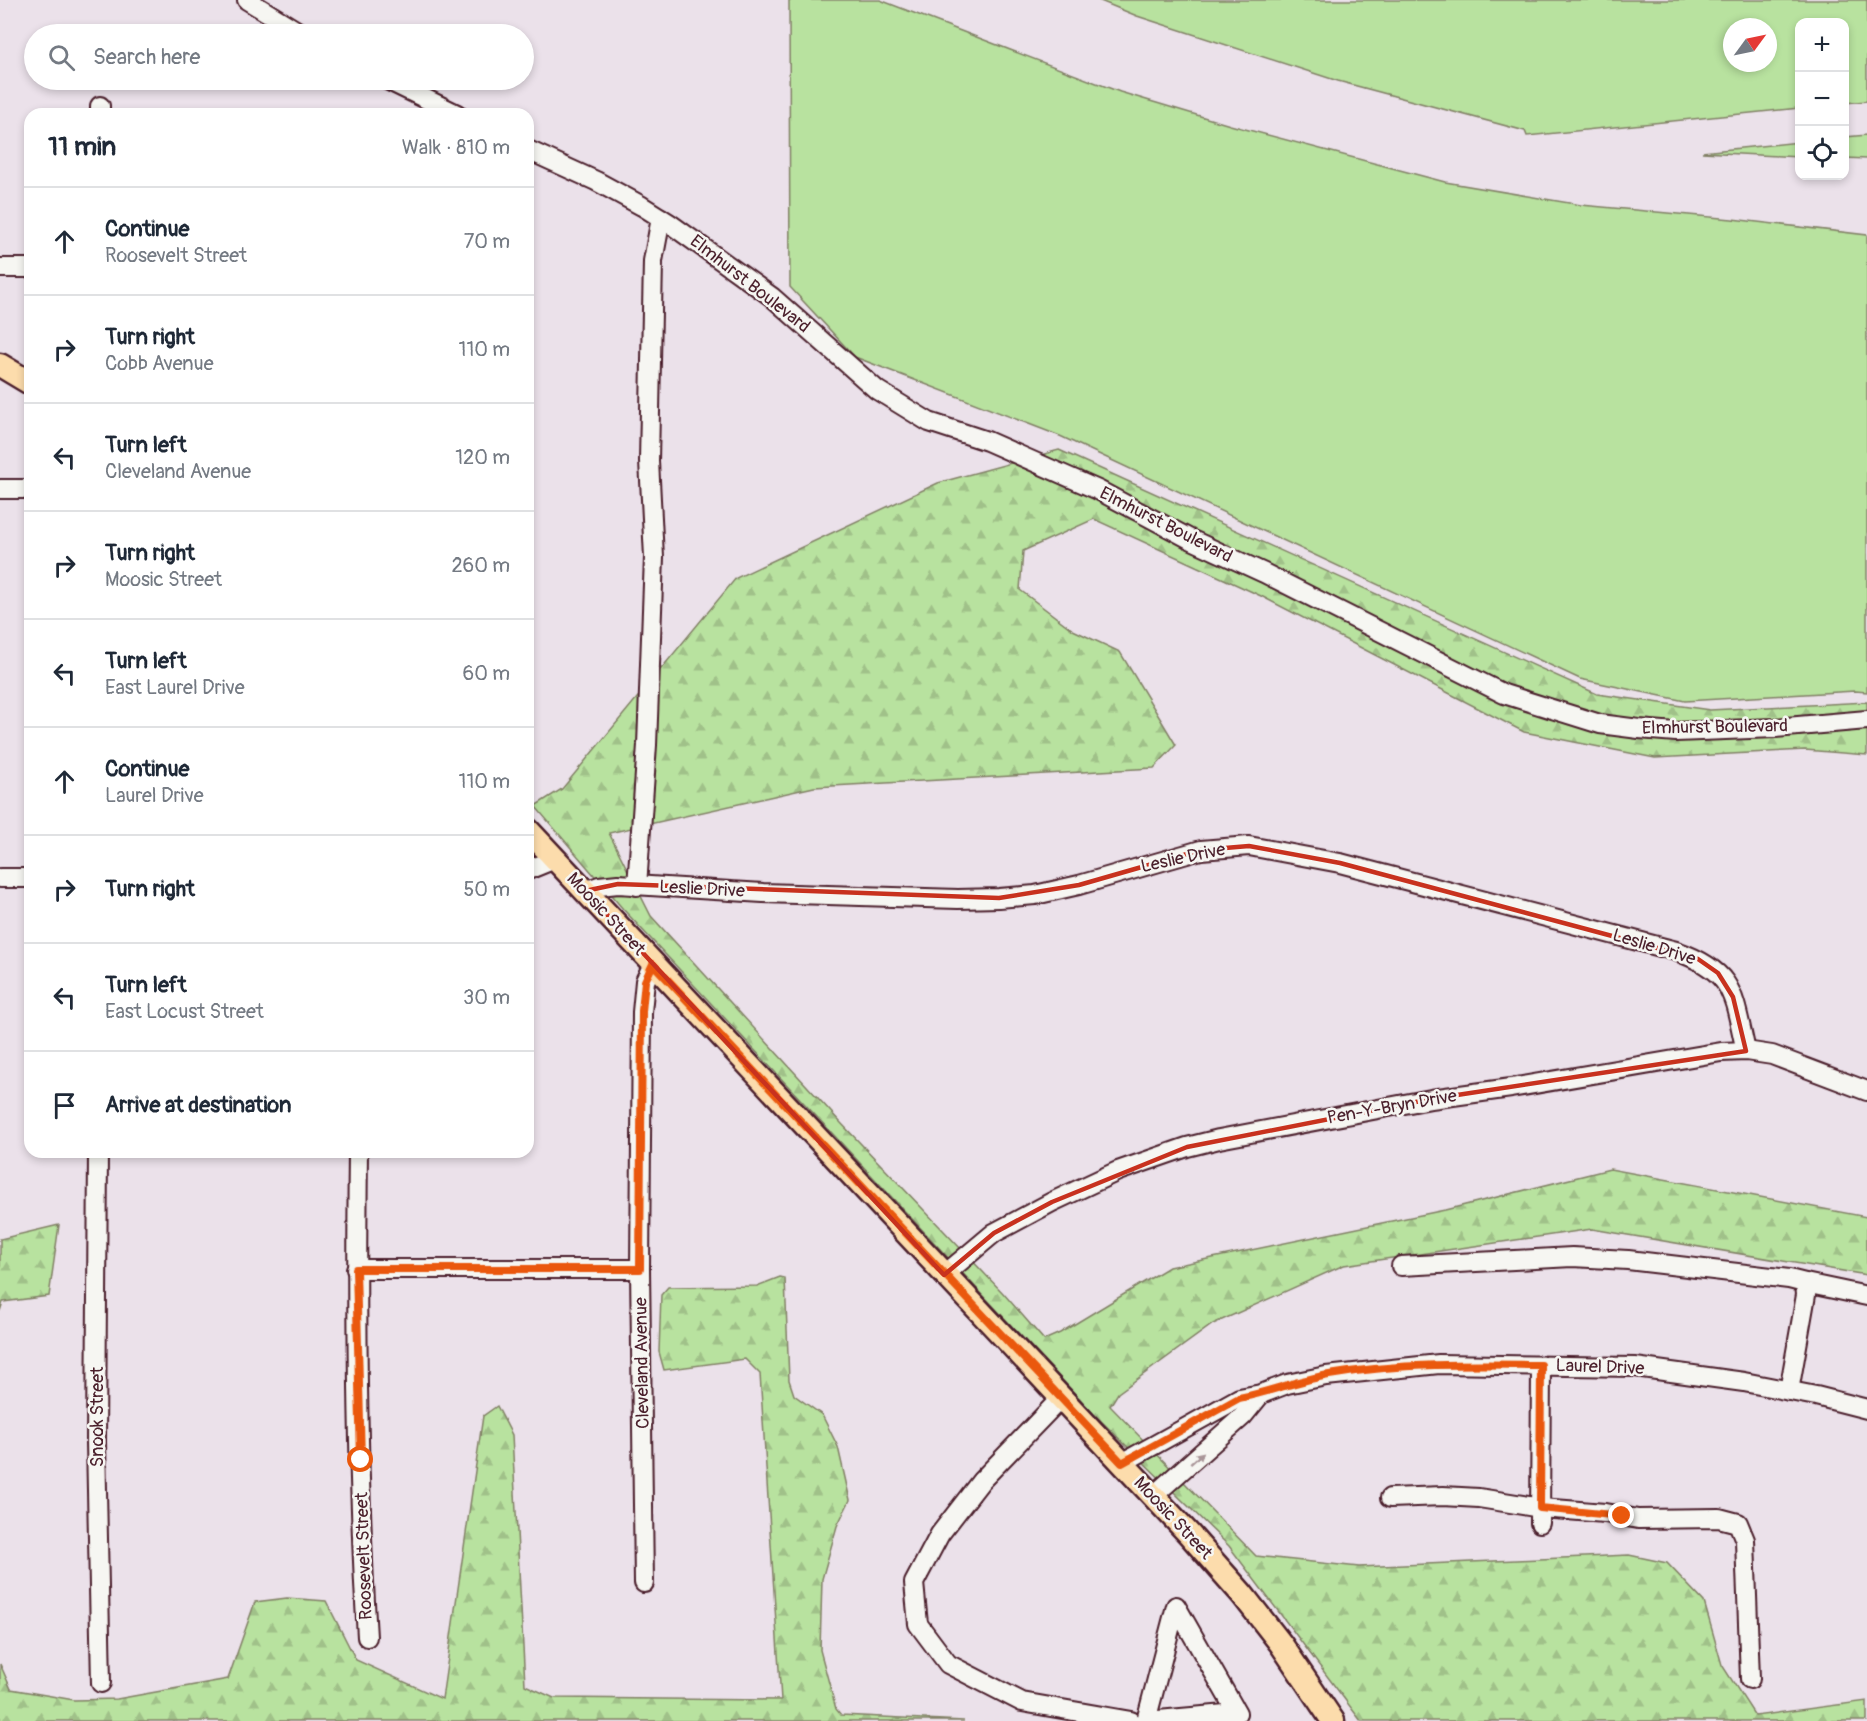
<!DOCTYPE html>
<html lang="en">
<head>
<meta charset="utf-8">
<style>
  body { margin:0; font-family:Pangolin,sans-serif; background:#f2f2f3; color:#1f2937 }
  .controls { position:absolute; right:18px; top:18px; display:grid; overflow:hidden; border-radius:12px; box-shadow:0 3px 9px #0003 }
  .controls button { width:54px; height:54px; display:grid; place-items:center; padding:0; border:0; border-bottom:2px solid #e0e1e3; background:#fff; color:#1f2937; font:30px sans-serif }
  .compass { position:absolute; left:1723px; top:18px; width:54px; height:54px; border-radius:50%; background:#fff; box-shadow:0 3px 9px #0003; rotate:57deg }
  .stop { position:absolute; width:18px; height:18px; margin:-14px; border:4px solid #ea580c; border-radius:50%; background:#fff }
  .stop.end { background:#ea580c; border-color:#fff; box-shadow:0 2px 6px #0008 }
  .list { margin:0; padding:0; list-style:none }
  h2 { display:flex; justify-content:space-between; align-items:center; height:78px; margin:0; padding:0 24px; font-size:26px }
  h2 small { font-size:20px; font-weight:400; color:#747a83 }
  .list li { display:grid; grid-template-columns:39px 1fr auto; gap:18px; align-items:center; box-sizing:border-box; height:108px; padding:0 24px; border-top:2px solid #e0e1e3 }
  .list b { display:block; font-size:22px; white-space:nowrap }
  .list p { margin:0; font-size:20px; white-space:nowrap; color:#747a83 }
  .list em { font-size:20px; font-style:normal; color:#747a83 }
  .icon { flex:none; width:33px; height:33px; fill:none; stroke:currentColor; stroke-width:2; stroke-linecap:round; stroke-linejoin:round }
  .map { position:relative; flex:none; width:1867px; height:1721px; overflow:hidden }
  .search { position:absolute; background:#fff; box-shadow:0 3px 9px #0003; left:24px; top:24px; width:510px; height:66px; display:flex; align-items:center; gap:15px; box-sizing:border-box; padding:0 21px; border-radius:33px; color:#747a83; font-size:22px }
  .panel { position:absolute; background:#fff; box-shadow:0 3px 9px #0003; left:24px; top:108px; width:510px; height:1050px; border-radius:18px }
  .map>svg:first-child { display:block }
  .forest { fill:url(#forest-firs); stroke:#818065; stroke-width:1.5 }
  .green { fill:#b8e29f; stroke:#818065; stroke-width:1.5; fill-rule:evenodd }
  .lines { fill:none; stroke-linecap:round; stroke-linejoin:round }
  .minor-casing { stroke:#4a1f2b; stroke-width:22 }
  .major-casing { stroke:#4a1f2b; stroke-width:27 }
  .minor { stroke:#f6f6f2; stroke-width:18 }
  .major { stroke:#fcdcac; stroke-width:22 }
  .oneway { fill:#a99598 }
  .route { stroke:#ea580c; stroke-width:8 }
  .marked { fill:none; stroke:#c8321e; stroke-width:4.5; stroke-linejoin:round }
  .labels { text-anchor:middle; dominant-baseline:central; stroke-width:5; stroke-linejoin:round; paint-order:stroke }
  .street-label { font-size:18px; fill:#4a1f2b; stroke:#f6f6f2 }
</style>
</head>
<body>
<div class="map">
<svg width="1867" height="1721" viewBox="0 0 1867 1721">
  <defs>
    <pattern id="forest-firs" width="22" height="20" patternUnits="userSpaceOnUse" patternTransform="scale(1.5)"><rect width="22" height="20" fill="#b8e29f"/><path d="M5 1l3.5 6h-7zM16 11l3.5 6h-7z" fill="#a0c189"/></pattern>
  </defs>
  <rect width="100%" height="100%" fill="#ebe1ea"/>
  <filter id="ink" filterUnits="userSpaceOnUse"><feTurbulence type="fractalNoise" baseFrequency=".0167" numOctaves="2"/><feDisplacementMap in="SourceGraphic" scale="12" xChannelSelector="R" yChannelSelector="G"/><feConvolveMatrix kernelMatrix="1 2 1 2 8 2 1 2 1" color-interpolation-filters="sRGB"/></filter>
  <g filter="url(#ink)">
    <!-- forest -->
    <g class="forest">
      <polygon points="1059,450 1597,694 1710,710 1867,702 1867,755 1805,750 1655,758 1524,732 1261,596 1094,519 1023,551 1020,590 1073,630 1120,652 1176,745 1154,768 814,787 609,833 651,916 841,1123 1003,1293 1044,1340 1060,1333 1169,1267 1445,1210 1610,1169 1867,1217 1867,1275 1592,1229 1344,1265 1213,1324 1118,1393 1110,1406 1256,1556 1359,1567 1629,1555 1667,1563 1704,1602 1722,1665 1755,1716 1867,1701 1867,1721 1361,1721 1229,1546 1094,1414 623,909 535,806 562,789 736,578 938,483"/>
      <polygon points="59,1225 49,1296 3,1302 0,1311 0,1239"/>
      <polygon points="780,1277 785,1278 789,1380 794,1395 822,1415 838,1447 850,1500 837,1526 822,1579 820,1650 836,1709 841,1715 964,1721 0,1721 0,1664 11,1689 74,1700 117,1699 228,1679 255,1602 287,1598 326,1601 356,1660 442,1699 483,1416 497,1406 512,1435 525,1685 554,1698 781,1700 760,1374 745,1359 664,1370 659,1352 661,1295 668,1287 757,1286"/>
    </g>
    <!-- green -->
    <g class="green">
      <polygon points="789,0 880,0 1120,92 1230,125 1445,182 1581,205 1732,219 1867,235 1867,692 1855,691 1685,701 1580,679 1060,436 855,357 790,287"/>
      <path d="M1098 0H1867V101L1845 103 1844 22H1800L1799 108 1527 136 1525 131 1338 81 1137 16ZM1732 27H1768V63H1732Z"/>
      <polygon points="1867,135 1867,159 1845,158 1845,137"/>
      <polygon points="1799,142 1799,157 1702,152"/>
    </g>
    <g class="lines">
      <!-- minor casing -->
      <g class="minor-casing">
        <g id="minor">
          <polyline points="247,0 302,34"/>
          <polyline points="387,80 457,114"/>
          <polyline points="100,106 100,114"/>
          <polyline points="528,150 596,181 642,206 669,223 772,297 877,390 929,422 987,441 1098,490 1190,539 1264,573 1504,694 1600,724 1639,729 1676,732 1775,728 1867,720"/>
          <polyline points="0,268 30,268"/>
          <polyline points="0,489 30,489"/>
          <polyline points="528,870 555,859"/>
          <polyline points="0,878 30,878"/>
          <polyline points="637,886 647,745 654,557 649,461 653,261 661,218"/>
          <path d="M585 891 599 886 618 884 763 893 958 899 999 898 1035 895 1079 885 1201 850 1249 846 1340 863 1676 951C1736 972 1733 996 1746 1051"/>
          <polyline points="98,1152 96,1442 101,1683"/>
          <path d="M358 1152C356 1313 357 1476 367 1637"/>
          <polyline points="1401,1266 1572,1257 1628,1260 1789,1279 1805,1283 1806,1295 1789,1391"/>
          <polyline points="356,1269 640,1269"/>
          <polyline points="944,1275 994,1233 1052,1202 1118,1171 1187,1147 1219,1139 1431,1099 1511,1088 1721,1052 1746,1051 1772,1055 1867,1091"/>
          <polyline points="1805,1283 1867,1296"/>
          <polyline points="1061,1398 981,1481 940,1534 914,1583 918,1624 948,1664 1022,1702 1131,1721"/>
          <polyline points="1122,1463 1239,1398 1261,1394 1287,1384 1326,1376 1439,1364 1635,1367 1744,1382 1816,1396 1867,1409"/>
          <polyline points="1153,1496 1243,1416 1261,1394"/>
          <polyline points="1390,1498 1443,1496 1479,1498 1541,1508 1605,1513 1638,1519 1719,1518 1738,1523 1745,1540 1750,1679"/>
          <polyline points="1540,1523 1541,1366"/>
          <polyline points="644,1583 640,1269 642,1012 645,981 653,964"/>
          <polyline points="1146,1721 1176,1606 1237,1713 1147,1721"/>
        </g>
      </g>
      <!-- major casing -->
      <g class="major-casing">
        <g id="major">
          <polyline points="0,365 30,383"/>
          <polyline points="528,830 1189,1534 1242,1594 1281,1644 1333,1721"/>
        </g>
      </g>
      <!-- minor -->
      <use href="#minor" class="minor"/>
      <!-- major -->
      <use href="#major" class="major"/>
    </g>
    <!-- one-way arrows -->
    <defs><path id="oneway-solid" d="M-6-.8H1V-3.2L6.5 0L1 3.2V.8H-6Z" transform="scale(1.5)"/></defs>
    <use class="oneway" href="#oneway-solid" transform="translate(1197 1458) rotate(-42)"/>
  </g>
  <g class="lines" filter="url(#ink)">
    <!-- route -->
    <path class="route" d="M361 1460 356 1269H640L642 1011 645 981 653 964 1122 1463 1239 1398C1270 1392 1298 1380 1329 1375 1399 1363 1470 1364 1541 1365L1540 1508 1622 1516"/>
  </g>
  <!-- marked area -->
  <path class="marked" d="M1249 846 1340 863 1698 959 1718 973 1733 997 1746 1051 1431 1099 1187 1147 1052 1202 994 1233 944 1275 585 891 618 884 999 898 1079 885 1201 850Z"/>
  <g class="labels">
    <!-- street labels -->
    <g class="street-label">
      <text transform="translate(750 284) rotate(38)">Elmhurst Boulevard</text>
      <text transform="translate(1166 525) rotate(27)">Elmhurst Boulevard</text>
      <text transform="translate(1715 727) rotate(-1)">Elmhurst Boulevard</text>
      <text transform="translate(1183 858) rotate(-12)">Leslie Drive</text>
      <text transform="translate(702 889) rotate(3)">Leslie Drive</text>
      <text transform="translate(606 914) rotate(47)">Moosic Street</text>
      <text transform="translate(1654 947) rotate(17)">Leslie Drive</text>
      <text transform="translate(1392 1107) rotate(-10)">Pen-Y-Bryn Drive</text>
      <text transform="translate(642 1363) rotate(-91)">Cleveland Avenue</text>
      <text transform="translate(1600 1367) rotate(2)">Laurel Drive</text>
      <text transform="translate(97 1417) rotate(-90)">Snook Street</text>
      <text transform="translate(1173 1518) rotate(47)">Moosic Street</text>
      <text transform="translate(364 1556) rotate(-92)">Roosevelt Street</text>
    </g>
  </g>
</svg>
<div class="controls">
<button>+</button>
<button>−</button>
<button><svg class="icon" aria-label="locate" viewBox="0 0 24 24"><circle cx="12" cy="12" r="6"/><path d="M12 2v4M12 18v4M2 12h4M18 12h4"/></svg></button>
</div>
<svg class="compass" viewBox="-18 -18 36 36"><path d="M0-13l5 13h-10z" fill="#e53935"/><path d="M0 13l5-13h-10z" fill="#747a83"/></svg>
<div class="stop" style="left:361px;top:1460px"></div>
<div class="stop end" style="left:1622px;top:1516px"></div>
<div class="search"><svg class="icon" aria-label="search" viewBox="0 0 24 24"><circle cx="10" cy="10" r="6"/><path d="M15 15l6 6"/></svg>Search here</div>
<section class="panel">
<h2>11 min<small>Walk · 810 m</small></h2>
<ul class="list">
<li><svg class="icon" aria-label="ahead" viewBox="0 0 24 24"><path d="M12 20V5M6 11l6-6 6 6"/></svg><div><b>Continue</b><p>Roosevelt Street</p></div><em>70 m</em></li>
<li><svg class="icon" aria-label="right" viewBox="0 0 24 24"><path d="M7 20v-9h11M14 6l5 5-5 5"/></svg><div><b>Turn right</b><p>Cobb Avenue</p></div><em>110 m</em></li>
<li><svg class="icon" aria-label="left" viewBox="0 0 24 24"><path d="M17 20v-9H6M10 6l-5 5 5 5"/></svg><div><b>Turn left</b><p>Cleveland Avenue</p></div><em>120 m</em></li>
<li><svg class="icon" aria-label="right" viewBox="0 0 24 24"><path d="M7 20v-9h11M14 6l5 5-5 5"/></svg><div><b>Turn right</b><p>Moosic Street</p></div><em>260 m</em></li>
<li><svg class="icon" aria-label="left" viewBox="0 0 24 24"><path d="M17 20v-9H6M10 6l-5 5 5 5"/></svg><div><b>Turn left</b><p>East Laurel Drive</p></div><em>60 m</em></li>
<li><svg class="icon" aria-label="ahead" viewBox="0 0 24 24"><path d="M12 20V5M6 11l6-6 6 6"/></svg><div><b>Continue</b><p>Laurel Drive</p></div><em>110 m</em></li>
<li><svg class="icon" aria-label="right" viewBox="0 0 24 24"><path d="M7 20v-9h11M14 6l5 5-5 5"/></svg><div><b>Turn right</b></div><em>50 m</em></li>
<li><svg class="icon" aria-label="left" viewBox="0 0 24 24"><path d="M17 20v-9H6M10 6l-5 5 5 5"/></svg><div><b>Turn left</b><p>East Locust Street</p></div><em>30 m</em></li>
<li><svg class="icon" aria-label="arrive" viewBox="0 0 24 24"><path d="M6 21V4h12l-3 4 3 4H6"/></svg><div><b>Arrive at destination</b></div></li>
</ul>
</section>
</div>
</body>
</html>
